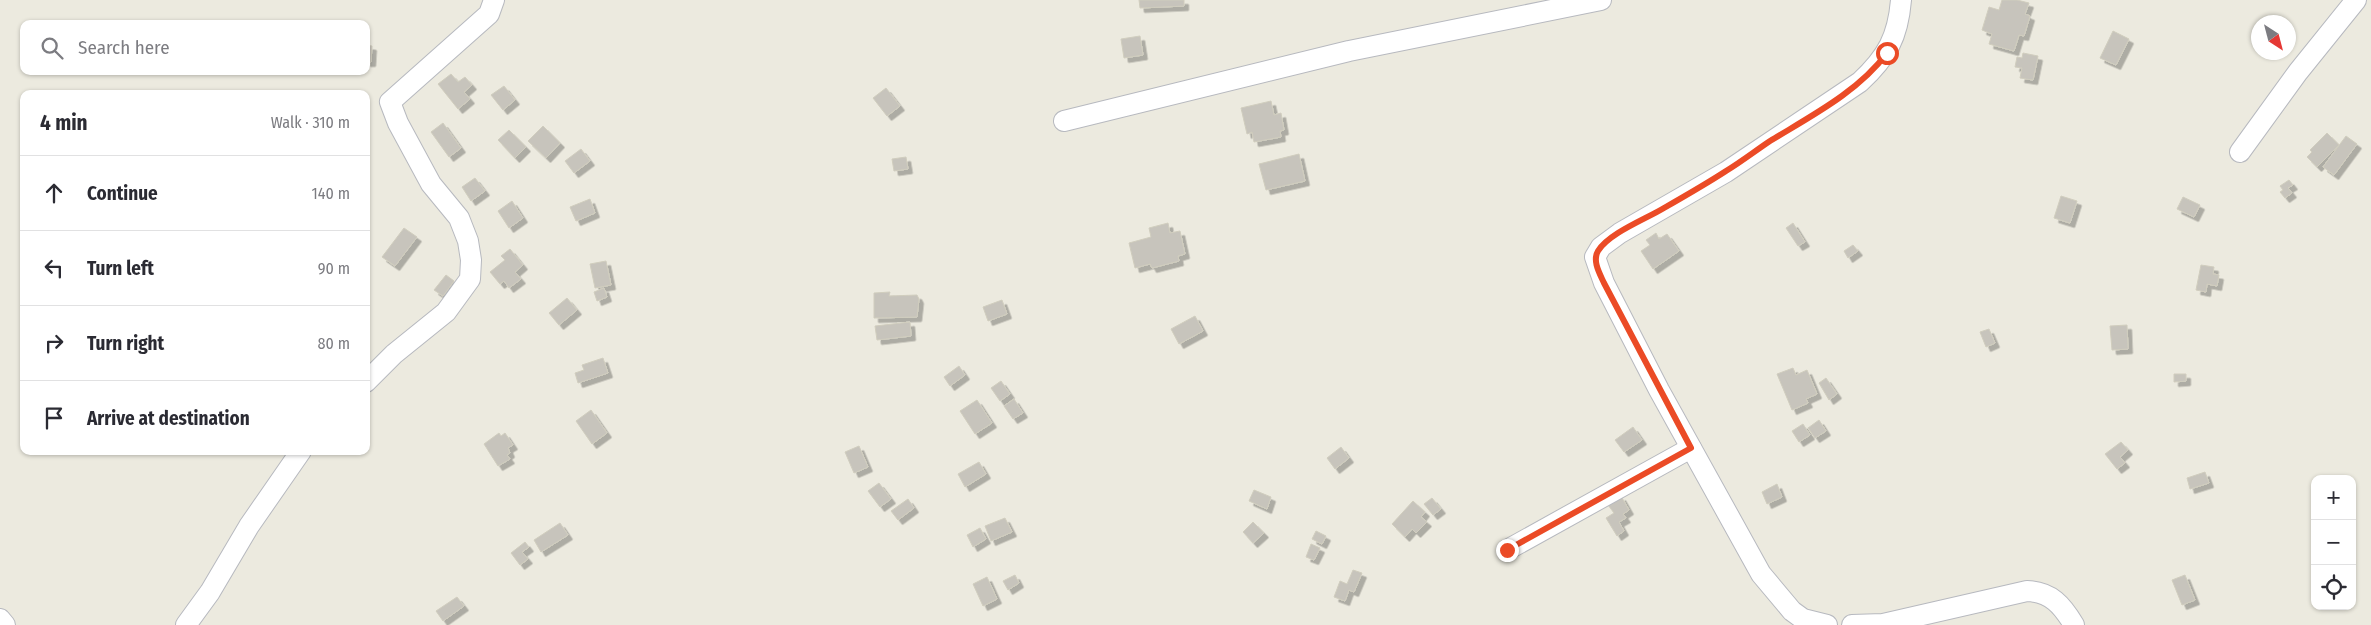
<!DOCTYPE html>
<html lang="en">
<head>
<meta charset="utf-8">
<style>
  body { margin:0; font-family:"Fira Sans Condensed",sans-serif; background:#f7f7f7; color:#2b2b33 }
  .controls { position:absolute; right:15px; bottom:15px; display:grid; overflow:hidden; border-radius:10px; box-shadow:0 1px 4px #0004 }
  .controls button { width:45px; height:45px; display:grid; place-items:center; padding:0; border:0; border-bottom:1px solid #e1e1e2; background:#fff; color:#2b2b33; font:25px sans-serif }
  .compass { position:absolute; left:2251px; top:15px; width:45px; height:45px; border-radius:50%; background:#fff; box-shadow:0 1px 4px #0004; rotate:144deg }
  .stop { position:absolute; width:15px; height:15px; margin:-11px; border:4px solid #eb4b26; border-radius:50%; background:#fff }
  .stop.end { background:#eb4b26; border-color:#fff; box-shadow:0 1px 5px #0008 }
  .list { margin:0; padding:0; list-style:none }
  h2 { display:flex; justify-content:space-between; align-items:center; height:65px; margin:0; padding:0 20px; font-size:21px }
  h2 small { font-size:16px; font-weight:400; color:#7c7c81 }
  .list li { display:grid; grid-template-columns:32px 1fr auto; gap:15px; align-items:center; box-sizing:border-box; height:75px; padding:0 20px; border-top:1px solid #e1e1e2 }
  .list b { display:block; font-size:19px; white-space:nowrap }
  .list em { font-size:16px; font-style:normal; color:#7c7c81 }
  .icon { flex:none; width:28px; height:28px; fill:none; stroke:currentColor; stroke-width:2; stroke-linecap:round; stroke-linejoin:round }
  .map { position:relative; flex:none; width:2371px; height:625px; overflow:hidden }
  .search { position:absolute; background:#fff; box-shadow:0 1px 4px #0004; left:20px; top:20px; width:350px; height:55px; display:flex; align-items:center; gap:12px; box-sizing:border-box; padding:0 18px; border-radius:10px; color:#7c7c81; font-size:19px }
  .panel { position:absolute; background:#fff; box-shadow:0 1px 4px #0004; left:20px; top:90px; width:350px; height:365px; border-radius:10px }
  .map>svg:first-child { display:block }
  .building { fill:#c7c4bc; stroke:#d0cdbe; filter:url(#shadow) }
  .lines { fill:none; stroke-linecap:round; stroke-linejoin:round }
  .street-casing { stroke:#b7b9bf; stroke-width:22 }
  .street { stroke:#fff; stroke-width:20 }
  .route { stroke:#eb4b26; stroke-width:6 }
</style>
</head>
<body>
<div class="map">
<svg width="2371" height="625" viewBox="0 0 2371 625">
  <defs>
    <filter id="shadow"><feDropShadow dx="4.5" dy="4.5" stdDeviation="0" flood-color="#0004"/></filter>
  </defs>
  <rect width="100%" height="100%" fill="#eceadf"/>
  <!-- building -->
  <g class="building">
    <polygon points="1139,0 1184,0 1184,6 1140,8"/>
    <polygon points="2002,0 2017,0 2029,3 2025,14 2030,16 2024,36 2019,35 2014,51 1989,44 1992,34 1982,30 1989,7 1999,10"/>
    <polygon points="2113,31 2129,39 2116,65 2100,58"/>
    <polygon points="1140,36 1143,55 1124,58 1121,39"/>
    <polygon points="366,45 372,46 371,62 366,62"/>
    <polygon points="2023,53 2038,56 2033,80 2020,78 2022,68 2015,67 2017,57 2022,58"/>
    <polygon points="451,74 458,82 465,77 472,85 464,92 470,99 458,109 438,84"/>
    <polygon points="504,86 515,100 503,110 491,95"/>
    <polygon points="886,88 900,106 887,116 873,98"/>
    <polygon points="1271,101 1274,115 1281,113 1284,130 1280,131 1281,137 1254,142 1252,132 1247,134 1241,108"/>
    <polygon points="443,123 461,148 449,157 431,132"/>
    <polygon points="543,126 560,143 546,158 528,141"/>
    <polygon points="509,130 526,147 515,158 498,140"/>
    <polygon points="2327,133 2339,145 2317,167 2307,157 2312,152 2310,150"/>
    <polygon points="2346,136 2357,144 2334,175 2323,167"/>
    <polygon points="581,149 590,161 574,173 565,161"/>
    <polygon points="1299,154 1305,181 1266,190 1259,164"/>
    <polygon points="906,157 908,169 894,171 892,159"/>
    <polygon points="475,178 485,191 471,201 462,187"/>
    <polygon points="2289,180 2293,185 2288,188 2292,193 2285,198 2280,192 2283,190 2280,186"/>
    <polygon points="2061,196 2077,201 2070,223 2054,218"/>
    <polygon points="2183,197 2200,205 2194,217 2177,209"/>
    <polygon points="590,199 595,213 576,221 570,207"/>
    <polygon points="512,201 523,218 509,228 498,211"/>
    <polygon points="1168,223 1170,233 1180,231 1185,254 1178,256 1179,261 1152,268 1150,264 1135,268 1129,243 1151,237 1149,228"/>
    <polygon points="1793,223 1805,242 1798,246 1786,228"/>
    <polygon points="404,228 417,237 395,266 382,257"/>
    <polygon points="1656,233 1659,239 1667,234 1679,251 1653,269 1641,251 1650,245 1646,240"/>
    <polygon points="1853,245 1858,251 1848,258 1844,251"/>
    <polygon points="510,249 523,265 515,272 521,279 509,288 504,281 500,284 490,272 505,260 501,256"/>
    <polygon points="606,261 611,285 595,288 590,264"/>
    <polygon points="2201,265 2214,267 2213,274 2219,275 2217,286 2207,284 2206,292 2196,290"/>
    <polygon points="446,275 454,281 443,296 434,290"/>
    <polygon points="604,288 607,297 597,301 594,292"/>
    <polygon points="890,292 889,296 917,295 919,299 917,317 874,318 874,293"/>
    <polygon points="567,298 577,310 559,325 549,313"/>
    <polygon points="1002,300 1007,314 988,321 983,307"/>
    <polygon points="1195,316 1203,331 1179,344 1171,329"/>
    <polygon points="910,322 911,336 877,340 875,326"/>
    <polygon points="2127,325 2128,349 2112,350 2110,326"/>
    <polygon points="1989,329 1995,343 1986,347 1980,332"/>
    <polygon points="603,358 608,373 578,383 575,373 584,370 582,365"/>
    <polygon points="959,366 965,375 950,386 944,377"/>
    <polygon points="1793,368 1796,375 1807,370 1817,394 1806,399 1808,403 1792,410 1777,374"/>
    <polygon points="2174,374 2186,374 2186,381 2174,382"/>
    <polygon points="1826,378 1837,394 1829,400 1819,383"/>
    <polygon points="1001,381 1010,394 1000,401 991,388"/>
    <polygon points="1014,399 1023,413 1013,419 1004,406"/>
    <polygon points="977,400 992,423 975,434 960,411"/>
    <polygon points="591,410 607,433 592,444 576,421"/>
    <polygon points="1819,420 1826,431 1815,438 1808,428"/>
    <polygon points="1803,424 1810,435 1799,442 1792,431"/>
    <polygon points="1633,427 1642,440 1624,452 1615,440"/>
    <polygon points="499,433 501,436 505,433 513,445 508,448 510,453 507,455 510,459 498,466 484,444"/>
    <polygon points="2121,442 2128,450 2120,457 2125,463 2117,469 2105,454"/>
    <polygon points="859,446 868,467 854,473 845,452"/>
    <polygon points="1341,447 1349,458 1335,469 1327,458"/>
    <polygon points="979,462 986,474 965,487 958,474"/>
    <polygon points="2205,472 2209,483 2190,489 2187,478"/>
    <polygon points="879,483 891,499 880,507 868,491"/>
    <polygon points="1777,484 1782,497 1767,504 1762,492"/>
    <polygon points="1254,490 1271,497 1267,509 1249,501"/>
    <polygon points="1621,496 1629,510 1623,514 1626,518 1619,522 1624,531 1617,536 1606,518 1614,513 1608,505"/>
    <polygon points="1432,498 1441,509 1433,515 1424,504"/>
    <polygon points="908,499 914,508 898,520 891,511"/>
    <polygon points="1413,501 1425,512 1421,517 1427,522 1416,533 1412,529 1405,537 1392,524"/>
    <polygon points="1005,518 1012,532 991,541 985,526"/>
    <polygon points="1253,522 1264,533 1253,543 1243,532"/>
    <polygon points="560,523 568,535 541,552 534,540"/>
    <polygon points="980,528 986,539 973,547 967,535"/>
    <polygon points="1316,531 1326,536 1322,544 1312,539"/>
    <polygon points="525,542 529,547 522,552 528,559 520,565 511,553"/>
    <polygon points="1311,544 1320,548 1314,560 1306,557"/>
    <polygon points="1353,570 1362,573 1354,592 1349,590 1345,601 1334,597 1340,581 1347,584"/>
    <polygon points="1015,575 1019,583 1008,590 1003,581"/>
    <polygon points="2185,575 2195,600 2182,605 2172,580"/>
    <polygon points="987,577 997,599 983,606 973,584"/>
    <polygon points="457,597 464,606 443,621 436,611"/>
  </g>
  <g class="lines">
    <!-- street casing -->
    <g class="street-casing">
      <g id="street">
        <polyline points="1064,121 1349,51 1601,0"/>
        <polyline points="2240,152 2298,72 2356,0"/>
        <polyline points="366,382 394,354 446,312 470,279 471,260 468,241 459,218 431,184 398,123 390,102 489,14 494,0"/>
        <polyline points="1507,550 1691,448"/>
        <polyline points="0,619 5,625"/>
        <polyline points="186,625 210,592 249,526 301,451"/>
        <path d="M1827 625 1803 619 1792 611 1761 574 1659 390 1604 283 1595 257 1601 247 1620 233 1726 172 1860 82C1887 57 1898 37 1901 0"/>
        <path d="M1852 625 1883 624 2027 591C2051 592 2062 605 2074 625"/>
      </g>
    </g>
    <!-- street -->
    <use href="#street" class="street"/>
  </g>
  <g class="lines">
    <!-- route -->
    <path class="route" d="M1507 550 1691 448 1604 283C1600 274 1592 261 1598 251 1609 233 1646 219 1664 208 1685 196 1706 184 1726 171 1741 162 1755 151 1770 141 1811 116 1858 92 1887 53"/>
  </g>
</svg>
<div class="controls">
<button>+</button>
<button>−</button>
<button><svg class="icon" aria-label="locate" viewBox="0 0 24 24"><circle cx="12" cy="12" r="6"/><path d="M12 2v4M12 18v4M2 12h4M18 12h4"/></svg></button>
</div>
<svg class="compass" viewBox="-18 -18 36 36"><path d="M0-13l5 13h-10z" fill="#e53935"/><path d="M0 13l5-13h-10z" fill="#7c7c81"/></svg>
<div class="stop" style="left:1887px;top:53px"></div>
<div class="stop end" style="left:1507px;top:550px"></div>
<div class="search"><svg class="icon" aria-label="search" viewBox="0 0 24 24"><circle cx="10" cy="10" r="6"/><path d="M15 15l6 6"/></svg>Search here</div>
<section class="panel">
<h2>4 min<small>Walk · 310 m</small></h2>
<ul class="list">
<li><svg class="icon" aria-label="ahead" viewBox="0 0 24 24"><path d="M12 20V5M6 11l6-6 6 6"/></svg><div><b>Continue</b></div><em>140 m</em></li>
<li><svg class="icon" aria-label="left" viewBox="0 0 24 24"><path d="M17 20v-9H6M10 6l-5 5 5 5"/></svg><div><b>Turn left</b></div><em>90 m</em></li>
<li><svg class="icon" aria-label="right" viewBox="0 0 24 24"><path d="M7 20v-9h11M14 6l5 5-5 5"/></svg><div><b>Turn right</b></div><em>80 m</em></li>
<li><svg class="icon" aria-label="arrive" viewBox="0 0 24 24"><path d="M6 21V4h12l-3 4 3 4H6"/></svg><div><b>Arrive at destination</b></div></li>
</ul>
</section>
</div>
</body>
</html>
